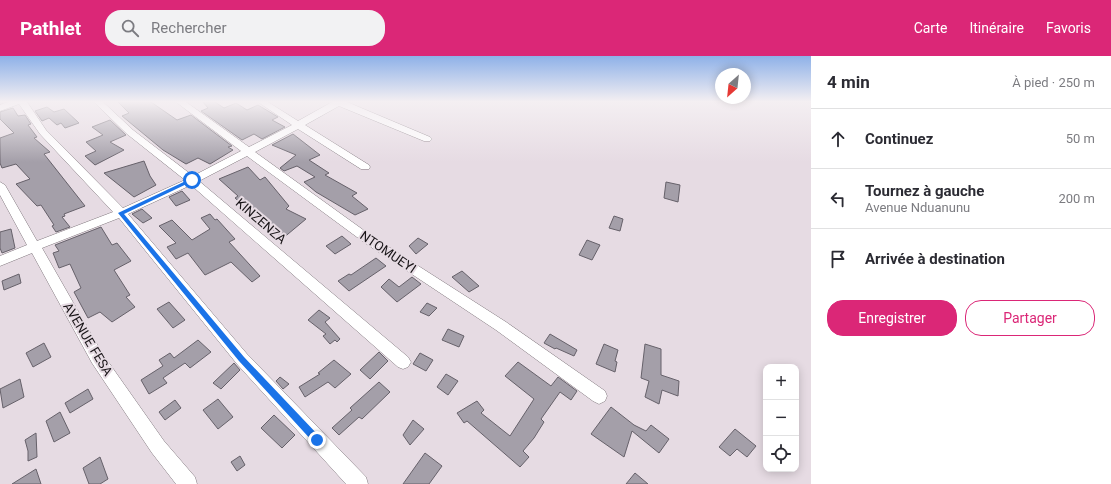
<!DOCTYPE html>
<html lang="fr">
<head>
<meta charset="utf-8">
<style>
  body { margin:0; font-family:Roboto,sans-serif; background:#f2f2f3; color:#2b2b33 }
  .controls { position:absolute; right:12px; bottom:12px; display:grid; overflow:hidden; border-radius:8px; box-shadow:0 2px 10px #0003 }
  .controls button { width:36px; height:36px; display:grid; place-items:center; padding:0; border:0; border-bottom:1px solid #e1e1e2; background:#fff; color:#2b2b33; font:20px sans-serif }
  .compass { position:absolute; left:715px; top:12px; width:36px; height:36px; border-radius:50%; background:#fff; box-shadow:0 2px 10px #0003; rotate:207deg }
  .stop { position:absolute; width:12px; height:12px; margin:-9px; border:3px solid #1a73e8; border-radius:50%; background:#fff }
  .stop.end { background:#1a73e8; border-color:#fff; box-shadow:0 1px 4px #0008 }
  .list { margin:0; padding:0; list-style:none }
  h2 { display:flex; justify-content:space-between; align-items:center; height:52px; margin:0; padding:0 16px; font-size:17px }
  h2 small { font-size:13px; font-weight:400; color:#7c7c81 }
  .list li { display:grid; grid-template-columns:26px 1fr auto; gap:12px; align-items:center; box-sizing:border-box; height:60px; padding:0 16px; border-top:1px solid #e1e1e2 }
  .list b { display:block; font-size:15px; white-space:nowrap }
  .list p { margin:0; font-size:13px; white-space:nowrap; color:#7c7c81 }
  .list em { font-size:13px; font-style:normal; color:#7c7c81 }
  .actions { display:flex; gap:8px; padding:12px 16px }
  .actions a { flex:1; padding:9px 0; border:1px solid #db2777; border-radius:16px; text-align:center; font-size:14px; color:#db2777 }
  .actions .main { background:#db2777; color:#fff }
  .icon { flex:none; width:22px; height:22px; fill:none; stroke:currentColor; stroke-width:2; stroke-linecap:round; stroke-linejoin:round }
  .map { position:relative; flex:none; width:811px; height:428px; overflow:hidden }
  header { display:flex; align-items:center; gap:24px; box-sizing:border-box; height:56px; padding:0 20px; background:#db2777; color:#fff }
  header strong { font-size:19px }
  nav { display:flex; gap:22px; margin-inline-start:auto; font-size:14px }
  .search { width:280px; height:36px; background:#f2f2f3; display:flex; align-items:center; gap:10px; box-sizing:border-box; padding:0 14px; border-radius:16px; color:#7c7c81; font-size:15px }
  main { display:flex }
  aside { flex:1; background:#fff }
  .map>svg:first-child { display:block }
  .building { fill:#a49fa9; stroke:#66616a }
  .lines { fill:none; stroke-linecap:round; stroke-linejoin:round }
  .minor-casing { stroke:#81787e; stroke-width:1 }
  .minor { fill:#fff; fill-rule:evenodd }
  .route { fill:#1a73e8 }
  .labels { text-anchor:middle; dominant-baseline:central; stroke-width:4; stroke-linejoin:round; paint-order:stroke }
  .street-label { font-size:13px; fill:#171316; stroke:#e6dbe3 }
</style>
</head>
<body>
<header>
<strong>Pathlet</strong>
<div class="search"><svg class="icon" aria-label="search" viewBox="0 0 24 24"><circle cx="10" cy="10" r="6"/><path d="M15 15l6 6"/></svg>Rechercher</div>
<nav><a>Carte</a><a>Itinéraire</a><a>Favoris</a></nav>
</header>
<main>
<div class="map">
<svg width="811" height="428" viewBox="0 0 811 428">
  <rect width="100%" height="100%" fill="#e6dbe3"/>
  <!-- building -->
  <g class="building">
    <polygon points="118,46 151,46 177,64 191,59 232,90 228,91 233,94 210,108 198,102 186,108 163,94 122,60 129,57"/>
    <polygon points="203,46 215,46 224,52 236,47 247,54 258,49 278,61 272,64 285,71 262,83 254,78 242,84 201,55 208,52"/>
    <polygon points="47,51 54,56 64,53 79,67 65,72 61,67 57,69 49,62 42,65 35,55"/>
    <polygon points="13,52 18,60 25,59 31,68 28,69 37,81 34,82 50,96 44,98 85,150 64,158 65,160 62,161 70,171 56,176 52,170 54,169 41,149 37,150 16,128 30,123 16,108 2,112 0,107 0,82 14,77 0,63 0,56"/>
    <polygon points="110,64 126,79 110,86 124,94 95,109 85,100 96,95 86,86 103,79 92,71"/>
    <polygon points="293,78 320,99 309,104 329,117 325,119 357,137 352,140 368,153 355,159 316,136 304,126 315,121 297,110 284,115 280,112 296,99 272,89"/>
    <polygon points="144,105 150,120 156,129 134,141 104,117"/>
    <polygon points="248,111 260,124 265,121 289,150 286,153 306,163 282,183 256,156 250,160 239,152 243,149 235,142 238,140 219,123"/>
    <polygon points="666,126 680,129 678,146 664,142"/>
    <polygon points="182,135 190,144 176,150 169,141"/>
    <polygon points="142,153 152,162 143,167 132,158"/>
    <polygon points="210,158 215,164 217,163 235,183 229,186 260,220 252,226 231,206 205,219 188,197 176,203 167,191 176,187 159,170 172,164 192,184 210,173 201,162"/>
    <polygon points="614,160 623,163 620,175 609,172"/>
    <polygon points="101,171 112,189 117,187 131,205 114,214 130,239 126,241 135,251 112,266 100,256 88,262 74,236 81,232 70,208 59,212 53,197 59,195 55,189"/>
    <polygon points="11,173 15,192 2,197 0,192 0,176"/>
    <polygon points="342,180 351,188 335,198 326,190"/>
    <polygon points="418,182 428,188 416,198 409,190"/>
    <polygon points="587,184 600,189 592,204 579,199"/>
    <polygon points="376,202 386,210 349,235 338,225 349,218 351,219"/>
    <polygon points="462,215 479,230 469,236 452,221"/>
    <polygon points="19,218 21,227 4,234 2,225"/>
    <polygon points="412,221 421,228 397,246 381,231 389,223 399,231"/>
    <polygon points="169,246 185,264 173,272 157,253"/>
    <polygon points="427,247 437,252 429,260 420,256"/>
    <polygon points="319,254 330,262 325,266 340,283 337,286 335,284 330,288 323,280 326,278 308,264"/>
    <polygon points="448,273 464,280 459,291 442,284"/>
    <polygon points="550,278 577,294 574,300 556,292 555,293 544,287"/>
    <polygon points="198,284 211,296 190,312 185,307 163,322 167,327 149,338 141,324 163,310 159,304 170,297 174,302"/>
    <polygon points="44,287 51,301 33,311 26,297"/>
    <polygon points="604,288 618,294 615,305 617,306 615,316 596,308"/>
    <polygon points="645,288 661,293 661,319 679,325 678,340 662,334 659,348 645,341 649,325 641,322"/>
    <polygon points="379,296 388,305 370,323 360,314"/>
    <polygon points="420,297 433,304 426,315 413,308"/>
    <polygon points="334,304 351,318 335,332 328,326 305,341 299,331 320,318 318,317"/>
    <polygon points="518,306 551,330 558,321 577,335 571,344 560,336 541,363 544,366 534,382 523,395 529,401 520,411 467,365 464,367 457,357 477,345 484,354 481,357 510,380 534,343 505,320"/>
    <polygon points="234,307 240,314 221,333 213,327"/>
    <polygon points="446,318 458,325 448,339 437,331"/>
    <polygon points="280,321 289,328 283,333 276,325"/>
    <polygon points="20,323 24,341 3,352 0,333"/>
    <polygon points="379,326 390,336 362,363 359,361 339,379 332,372 352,354 350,352"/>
    <polygon points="88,333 93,343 70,357 65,347"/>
    <polygon points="218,343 233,361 218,373 203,354"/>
    <polygon points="175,344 181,352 165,364 159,356"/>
    <polygon points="611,351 634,369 646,375 651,369 669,383 659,397 632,375 624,401 591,378"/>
    <polygon points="60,356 70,377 54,386 46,365"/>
    <polygon points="274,359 295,379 282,392 261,372"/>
    <polygon points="413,364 424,373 410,389 403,379"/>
    <polygon points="735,373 756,390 747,401 737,393 730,400 719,391"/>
    <polygon points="36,377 37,401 28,405 28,395 25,384"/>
    <polygon points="425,397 442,410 429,428 403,428"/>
    <polygon points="240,400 245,409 237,415 231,406"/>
    <polygon points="100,401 108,423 100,428 89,428 83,412"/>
    <polygon points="36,413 41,428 12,428"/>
    <polygon points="635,417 648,428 626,428"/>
  </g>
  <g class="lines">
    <!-- minor casing -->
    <g class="minor-casing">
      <polygon id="minor" points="8,46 27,46 46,74 123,152 185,124 127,78 94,46 103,46 133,74 193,120 241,95 176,46 186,46 249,91 292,69 258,46 268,46 298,65 332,46 347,46 430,81 432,83 430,85 424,85 339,50 305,69 369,109 370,111 369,113 361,113 298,73 255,96 373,181 506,266 605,335 607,340 605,345 599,348 593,345 496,274 365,187 247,100 199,125 408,301 411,306 408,311 403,313 398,311 191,129 128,158 247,298 366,421 368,428 346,428 237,308 119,162 42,192 102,297 164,385 195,421 197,428 176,428 152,397 92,307 32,197 0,210 0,200 27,189 0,139 0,126 5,129 37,185 113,156 40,78 19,48 0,55 0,49"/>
    </g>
    <!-- minor -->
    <use href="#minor" class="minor"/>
  </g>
  <!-- sky -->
  <linearGradient id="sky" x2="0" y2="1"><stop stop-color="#8eb1e8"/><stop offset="0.43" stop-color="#f4eff2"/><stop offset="1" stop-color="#f4eff2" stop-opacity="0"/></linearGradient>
  <rect width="811" height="106" fill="url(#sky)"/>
  <!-- route -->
  <polygon class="route" points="190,123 195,124 124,158 244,301 320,381 320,387 314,387 239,305 118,157"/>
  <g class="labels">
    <!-- street labels -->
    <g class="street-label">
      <text transform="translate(261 165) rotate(41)">KINZENZA</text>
      <text transform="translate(388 196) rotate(34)">NTOMUEYI</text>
      <text transform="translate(88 283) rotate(59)">AVENUE FESA</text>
    </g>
  </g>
</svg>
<div class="controls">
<button>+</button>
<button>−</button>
<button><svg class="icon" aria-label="locate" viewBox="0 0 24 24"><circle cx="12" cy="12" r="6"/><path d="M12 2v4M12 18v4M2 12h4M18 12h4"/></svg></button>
</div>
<svg class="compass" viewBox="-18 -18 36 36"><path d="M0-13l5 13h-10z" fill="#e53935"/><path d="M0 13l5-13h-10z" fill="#7c7c81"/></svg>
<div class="stop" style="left:192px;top:124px"></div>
<div class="stop end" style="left:317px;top:384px"></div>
</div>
<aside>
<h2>4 min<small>À pied · 250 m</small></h2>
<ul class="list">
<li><svg class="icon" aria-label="ahead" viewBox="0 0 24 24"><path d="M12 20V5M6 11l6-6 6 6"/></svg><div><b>Continuez</b></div><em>50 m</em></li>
<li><svg class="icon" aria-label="left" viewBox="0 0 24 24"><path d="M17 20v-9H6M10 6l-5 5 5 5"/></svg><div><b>Tournez à gauche</b><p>Avenue Nduanunu</p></div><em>200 m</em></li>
<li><svg class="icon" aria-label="arrive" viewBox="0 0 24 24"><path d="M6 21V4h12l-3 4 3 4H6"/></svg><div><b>Arrivée à destination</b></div></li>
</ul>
<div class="actions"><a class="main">Enregistrer</a><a>Partager</a></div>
</aside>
</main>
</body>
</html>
